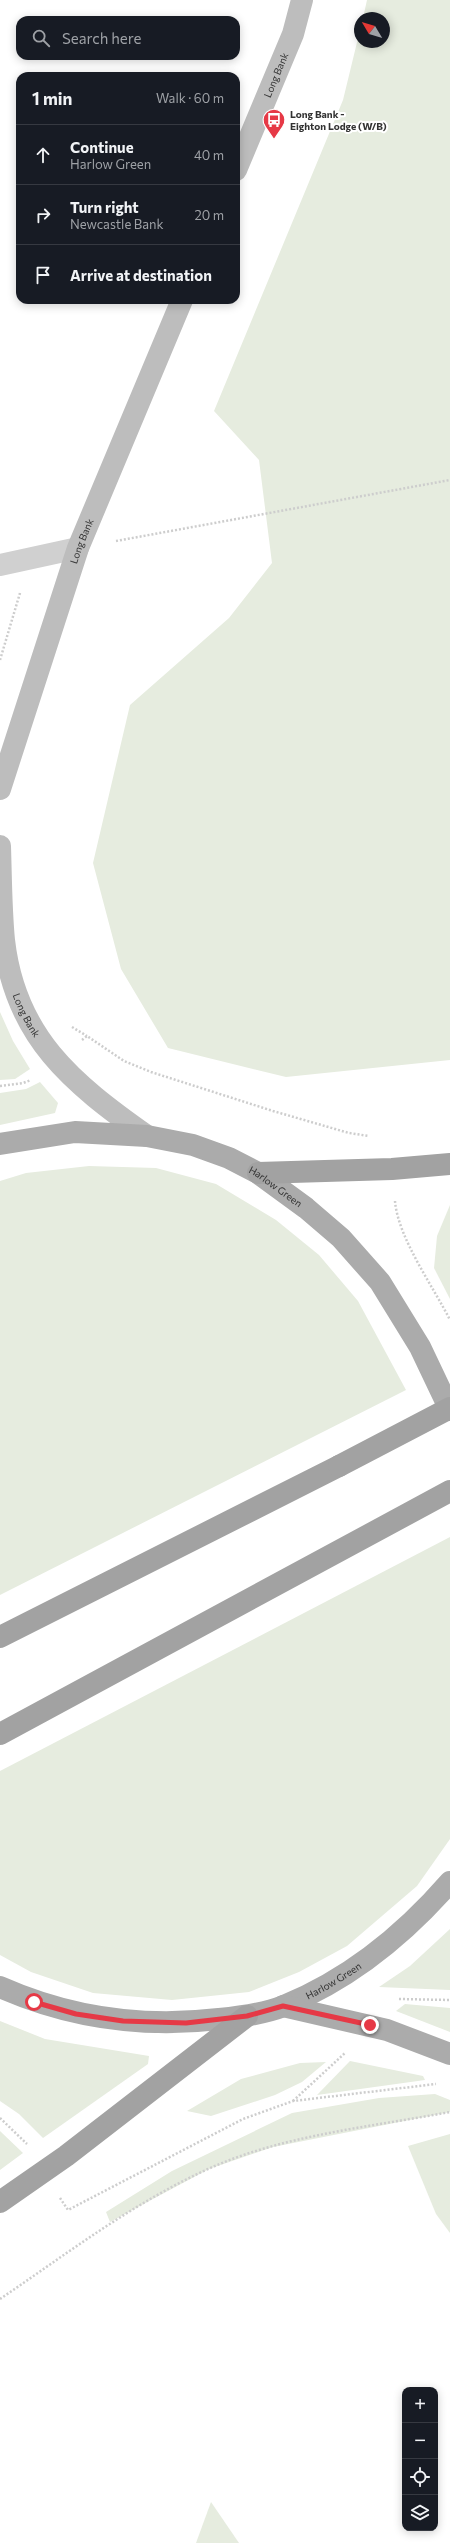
<!DOCTYPE html>
<html lang="en">
<head>
<meta charset="utf-8">
<style>
  body { margin:0; font-family:Commissioner,sans-serif; background:#20242c; color:#f1f3f6 }
  .controls { position:absolute; right:12px; bottom:12px; display:grid; overflow:hidden; border-radius:8px; box-shadow:0 2px 10px #0003 }
  .controls button { width:36px; height:36px; display:grid; place-items:center; padding:0; border:0; border-bottom:1px solid #363941; background:#171b24; color:#f1f3f6; font:20px sans-serif }
  .compass { position:absolute; left:354px; top:12px; width:36px; height:36px; border-radius:50%; background:#171b24; box-shadow:0 2px 10px #0003; rotate:308deg }
  .stop { position:absolute; width:12px; height:12px; margin:-9px; border:3px solid #e63946; border-radius:50%; background:#fff }
  .stop.end { background:#e63946; border-color:#fff; box-shadow:0 1px 4px #0008 }
  .list { margin:0; padding:0; list-style:none }
  h2 { display:flex; justify-content:space-between; align-items:center; height:52px; margin:0; padding:0 16px; font-size:17px }
  h2 small { font-size:13px; font-weight:400; color:#9ea1a6 }
  .list li { display:grid; grid-template-columns:26px 1fr auto; gap:12px; align-items:center; box-sizing:border-box; height:60px; padding:0 16px; border-top:1px solid #363941 }
  .list b { display:block; font-size:15px; white-space:nowrap }
  .list p { margin:0; font-size:13px; white-space:nowrap; color:#9ea1a6 }
  .list em { font-size:13px; font-style:normal; color:#9ea1a6 }
  .icon { flex:none; width:22px; height:22px; fill:none; stroke:currentColor; stroke-width:2; stroke-linecap:round; stroke-linejoin:round }
  .map { position:relative; flex:none; width:450px; height:2543px; overflow:hidden }
  .search { position:absolute; background:#171b24; box-shadow:0 2px 10px #0003; left:16px; top:16px; width:224px; height:44px; display:flex; align-items:center; gap:10px; box-sizing:border-box; padding:0 14px; border-radius:12px; color:#9ea1a6; font-size:15px }
  .panel { position:absolute; background:#171b24; box-shadow:0 2px 10px #0003; left:16px; top:72px; width:224px; height:232px; border-radius:12px }
  .map>svg:first-child { display:block }
  .green { fill:#e6ecdf }
  .lines { fill:none; stroke-linecap:round; stroke-linejoin:round }
  .path { stroke:#cdcdcd; stroke-width:2.5; stroke-dasharray:2 2; stroke-linecap:butt }
  .minor { stroke:#d0d0d0; stroke-width:22 }
  .secondary { stroke:#bdbdbd; stroke-width:22 }
  .primary { stroke:#ababab; stroke-width:22 }
  .trunk { stroke:#a2a2a2; stroke-width:22 }
  .trunk-bridge { stroke:#a2a2a2; stroke-width:22 }
  .route { stroke:#e63946; stroke-width:5 }
  .labels { text-anchor:middle; dominant-baseline:central; stroke-width:4; stroke-linejoin:round; paint-order:stroke }
  .street-label { font-size:10px; fill:#333; stroke:#fff }
  .poi-label { font-size:10px; font-weight:bold; fill:#333; stroke:#fff; text-anchor:start }
</style>
</head>
<body>
<div class="map">
<svg width="450" height="2543" viewBox="0 0 450 2543">
  <rect width="100%" height="100%" fill="#fff"/>
  <!-- green -->
  <g class="green">
    <polygon points="367,0 450,0 450,1060 286,1077 168,1048 121,969 93,863 130,705 229,618 272,563 259,460 214,411 343,100 360,30 360,42 384,42 384,18 363,18"/>
    <polygon points="0,1012 13,1041 30,1069 15,1079 0,1080"/>
    <polygon points="40,1082 58,1103 55,1113 0,1125 0,1093 26,1089"/>
    <polygon points="89,1166 156,1168 216,1184 276,1220 319,1255 358,1301 406,1390 0,1595 0,1181 26,1173"/>
    <polygon points="450,1205 450,1299 434,1268 437,1236"/>
    <polygon points="450,1537 450,1839 417,1886 347,1946 299,1972 249,1992 172,2000 93,1993 31,1972 0,1955 0,1771"/>
    <polygon points="450,1929 450,1990 379,1987 410,1966"/>
    <polygon points="405,2004 450,2008 450,2032 396,2011"/>
    <polygon points="0,2021 45,2039 149,2056 148,2064 43,2138 19,2114 0,2101"/>
    <polygon points="350,2061 423,2076 425,2080 317,2095"/>
    <polygon points="326,2062 302,2082 275,2095 211,2116 187,2111 241,2079 300,2063"/>
    <polygon points="435,2094 450,2100 450,2112 273,2147 209,2169 110,2222 106,2212 172,2171 292,2113 379,2098"/>
    <polygon points="0,2131 23,2153 0,2170"/>
    <polygon points="450,2134 450,2233 436,2214 408,2146"/>
    <polygon points="211,2502 239,2543 196,2543"/>
  </g>
  <g class="lines">
    <!-- path -->
    <g class="path">
      <polyline points="116,541 450,480"/>
      <polyline points="0,660 20,593"/>
      <polyline points="72,1027 87,1036"/>
      <polyline points="82,1040 87,1036 124,1061 151,1072 273,1111 349,1133 369,1136"/>
      <polyline points="0,1086 23,1083 31,1080"/>
      <path d="M395 1201C398 1238 433 1286 450 1320"/>
      <polyline points="399,1999 450,2000"/>
      <polyline points="293,2101 345,2053"/>
      <polyline points="0,2118 27,2144"/>
      <polyline points="60,2198 68,2210 243,2119 293,2101 436,2084"/>
      <path d="M0 2299C68 2253 133 2203 208 2169 283 2135 370 2127 450 2112"/>
    </g>
    <!-- minor -->
    <polyline class="minor" points="0,565 78,548"/>
    <!-- secondary -->
    <g class="secondary">
      <path id="s1" d="M236 170 293 34 302 0"/>
      <path id="s2" d="M0 789 78 548 182 300"/>
      <path id="s3" d="M0 846C1 877 1 909 4 940 15 1037 72 1083 147 1136"/>
    </g>
    <!-- primary -->
    <g class="primary">
      <path id="s4" d="M0 1144 75 1132 147 1136 193 1145 229 1158 258 1173 306 1208 341 1238 380 1282 420 1347 450 1410"/>
      <path id="s5" d="M0 1987C70 2018 143 2028 219 2019 241 2017 263 2014 284 2006 350 1979 404 1935 450 1882"/>
      <polyline points="283,2006 387,2030 450,2054"/>
    </g>
    <!-- trunk -->
    <g class="trunk">
      <polyline points="258,1173 392,1169 450,1164"/>
      <polyline points="0,1637 339,1466"/>
      <polyline points="0,1734 450,1491"/>
      <polyline points="0,2202 66,2156 247,2016"/>
    </g>
    <!-- trunk-bridge -->
    <polyline class="trunk-bridge" points="339,1466 450,1408"/>
  </g>
  <g class="lines">
    <!-- route -->
    <polyline class="route" points="34,2002 76,2014 123,2021 186,2023 247,2016 283,2006 370,2025"/>
  </g>
  <!-- icons -->
  <defs>
    <g id="bus-pin" transform="scale(1.15)"><path d="M0 17L-7.5 6A9.5 9.5 0 1 1 7.5 6Z" fill="#e63946" stroke="#fff"/><path d="M-5-6H5V4H4V6H2V4H-2V6H-4V4H-5ZM-3.5-4V0h7V-4ZM-3.5 1.2v1.5H-2V1.2ZM2 1.2v1.5H3.5V1.2Z" fill="#fff"/></g>
  </defs>
  <g fill-rule="evenodd">
    <use href="#bus-pin" x="274" y="120"/>
  </g>
  <g class="labels">
    <!-- street labels -->
    <g class="street-label">
      <text stroke="none"><textPath href="#s1" startOffset="103">Long Bank</textPath></text>
      <text stroke="none"><textPath href="#s2" startOffset="261">Long Bank</textPath></text>
      <text stroke="none"><textPath href="#s3" startOffset="173">Long Bank</textPath></text>
      <text stroke="none"><textPath href="#s4" startOffset="288">Harlow Green</textPath></text>
      <text stroke="none"><textPath href="#s5" startOffset="346">Harlow Green</textPath></text>
    </g>
    <!-- poi labels -->
    <g class="poi-label">
      <text x="290" y="114">Long Bank -<tspan x="290" dy="12">Eighton Lodge (W/B)</tspan></text>
    </g>
  </g>
</svg>
<div class="controls">
<button>+</button>
<button>−</button>
<button><svg class="icon" aria-label="locate" viewBox="0 0 24 24"><circle cx="12" cy="12" r="6"/><path d="M12 2v4M12 18v4M2 12h4M18 12h4"/></svg></button>
<button><svg class="icon" aria-label="layers" viewBox="0 0 24 24"><path d="M12 4l9 5-9 5-9-5zM3 14l9 5 9-5"/></svg></button>
</div>
<svg class="compass" viewBox="-18 -18 36 36"><path d="M0-13l5 13h-10z" fill="#e53935"/><path d="M0 13l5-13h-10z" fill="#9ea1a6"/></svg>
<div class="stop" style="left:34px;top:2002px"></div>
<div class="stop end" style="left:370px;top:2025px"></div>
<div class="search"><svg class="icon" aria-label="search" viewBox="0 0 24 24"><circle cx="10" cy="10" r="6"/><path d="M15 15l6 6"/></svg>Search here</div>
<section class="panel">
<h2>1 min<small>Walk · 60 m</small></h2>
<ul class="list">
<li><svg class="icon" aria-label="ahead" viewBox="0 0 24 24"><path d="M12 20V5M6 11l6-6 6 6"/></svg><div><b>Continue</b><p>Harlow Green</p></div><em>40 m</em></li>
<li><svg class="icon" aria-label="right" viewBox="0 0 24 24"><path d="M7 20v-9h11M14 6l5 5-5 5"/></svg><div><b>Turn right</b><p>Newcastle Bank</p></div><em>20 m</em></li>
<li><svg class="icon" aria-label="arrive" viewBox="0 0 24 24"><path d="M6 21V4h12l-3 4 3 4H6"/></svg><div><b>Arrive at destination</b></div></li>
</ul>
</section>
</div>
</body>
</html>
